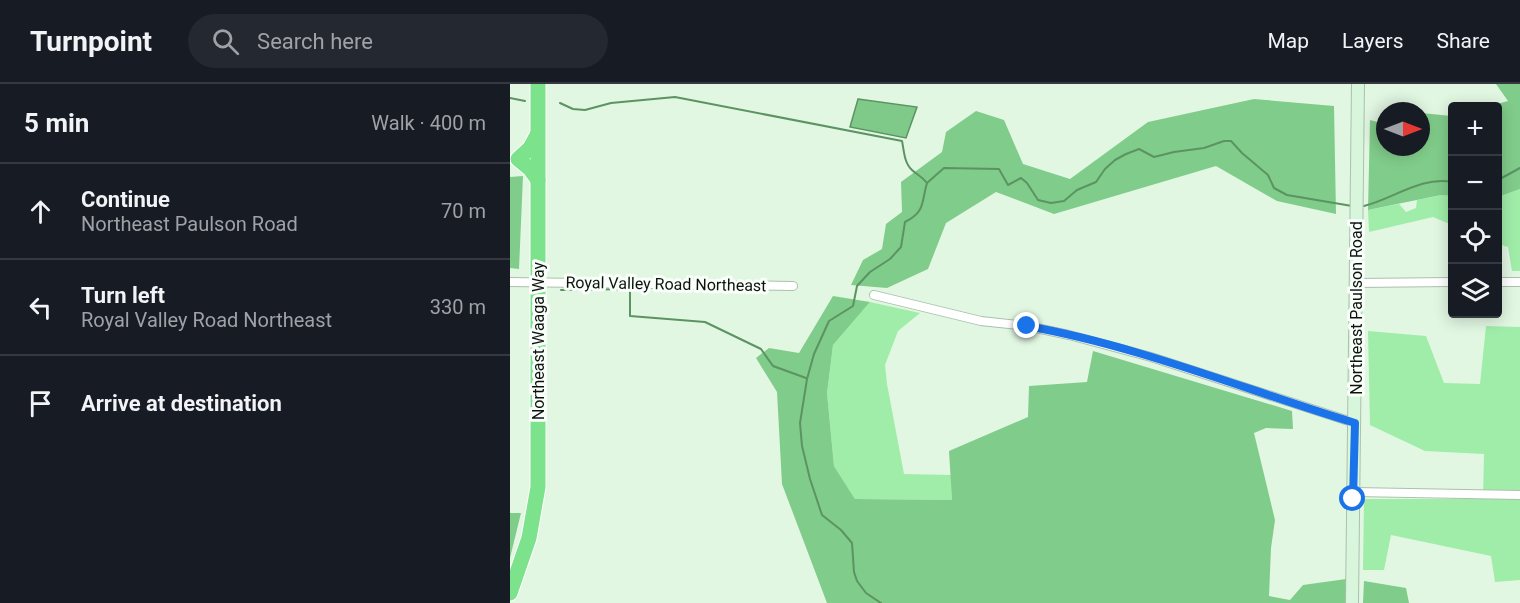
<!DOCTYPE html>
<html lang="en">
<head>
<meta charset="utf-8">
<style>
  body { margin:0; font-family:Roboto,sans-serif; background:#242831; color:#f1f3f6 }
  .controls { position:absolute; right:18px; top:18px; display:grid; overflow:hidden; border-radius:6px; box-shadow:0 3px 15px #0003 }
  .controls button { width:54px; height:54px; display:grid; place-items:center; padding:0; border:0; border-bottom:2px solid #363941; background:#171b24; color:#f1f3f6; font:30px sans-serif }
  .compass { position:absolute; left:866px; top:18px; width:54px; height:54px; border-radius:50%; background:#171b24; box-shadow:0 3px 15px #0003; rotate:90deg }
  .stop { position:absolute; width:18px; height:18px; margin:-14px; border:4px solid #1a73e8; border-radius:50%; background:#fff }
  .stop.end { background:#1a73e8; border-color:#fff; box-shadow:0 2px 6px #0008 }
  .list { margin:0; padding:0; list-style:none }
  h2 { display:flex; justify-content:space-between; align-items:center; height:78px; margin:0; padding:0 24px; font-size:26px }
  h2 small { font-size:20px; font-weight:400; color:#9ea1a6 }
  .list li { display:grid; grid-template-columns:39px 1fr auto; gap:18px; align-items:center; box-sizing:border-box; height:96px; padding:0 24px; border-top:2px solid #363941 }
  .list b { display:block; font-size:22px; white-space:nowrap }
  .list p { margin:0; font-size:20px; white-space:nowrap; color:#9ea1a6 }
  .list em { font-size:20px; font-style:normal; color:#9ea1a6 }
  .icon { flex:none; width:33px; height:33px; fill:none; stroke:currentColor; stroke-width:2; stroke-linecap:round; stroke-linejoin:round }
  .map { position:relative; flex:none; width:1010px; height:519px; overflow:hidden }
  header { display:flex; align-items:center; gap:36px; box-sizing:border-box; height:84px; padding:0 30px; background:#171b24; border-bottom:2px solid #363941 }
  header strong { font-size:28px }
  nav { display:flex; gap:33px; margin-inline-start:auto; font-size:21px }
  .search { width:420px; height:54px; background:#242831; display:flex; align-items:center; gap:15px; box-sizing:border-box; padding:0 21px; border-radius:33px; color:#9ea1a6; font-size:22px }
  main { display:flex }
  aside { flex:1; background:#171b24 }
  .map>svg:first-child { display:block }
  .green { fill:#a0eda9 }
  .forest { fill:#80cc8a }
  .water { fill:#7fca88; stroke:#5c9363; stroke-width:1.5 }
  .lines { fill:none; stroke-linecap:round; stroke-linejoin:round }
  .stream { stroke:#5c9363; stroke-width:2 }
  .street-casing { stroke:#abc0ad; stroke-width:10 }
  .secondary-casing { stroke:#abc0ad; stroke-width:14 }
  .highway-casing { stroke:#fff; stroke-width:17 }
  .street { stroke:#fff; stroke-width:8 }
  .secondary { stroke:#d8f6dc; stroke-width:12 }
  .highway { stroke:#7de28c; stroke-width:15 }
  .route { stroke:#1a73e8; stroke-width:8 }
  .labels { text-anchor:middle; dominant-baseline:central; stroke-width:6; stroke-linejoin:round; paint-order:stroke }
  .street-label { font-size:16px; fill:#0c130d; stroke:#fafefa }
</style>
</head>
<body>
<header>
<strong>Turnpoint</strong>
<div class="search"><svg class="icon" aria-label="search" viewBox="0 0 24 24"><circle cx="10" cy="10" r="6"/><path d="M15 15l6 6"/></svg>Search here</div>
<nav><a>Map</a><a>Layers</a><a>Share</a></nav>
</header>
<main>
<aside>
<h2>5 min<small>Walk · 400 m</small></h2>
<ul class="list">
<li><svg class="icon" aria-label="ahead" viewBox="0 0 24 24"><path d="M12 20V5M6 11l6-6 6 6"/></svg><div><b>Continue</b><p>Northeast Paulson Road</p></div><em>70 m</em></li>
<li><svg class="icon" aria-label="left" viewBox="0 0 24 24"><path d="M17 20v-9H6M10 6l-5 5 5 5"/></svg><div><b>Turn left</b><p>Royal Valley Road Northeast</p></div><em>330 m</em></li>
<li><svg class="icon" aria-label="arrive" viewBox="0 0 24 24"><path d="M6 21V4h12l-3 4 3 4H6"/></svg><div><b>Arrive at destination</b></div></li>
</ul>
</aside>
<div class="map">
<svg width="1010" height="519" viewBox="0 0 1010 519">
  <rect width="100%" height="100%" fill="#e1f7e2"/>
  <!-- green -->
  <g class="green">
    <polygon points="1010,105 1010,187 1002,187 998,163 988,160 988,113"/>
    <polygon points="931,111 942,112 942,141 923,133 859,148 858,126 889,120 896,128 906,124 907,116"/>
    <polygon points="360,218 410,229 388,247 375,281 377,300 394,390 441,391 442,416 345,415 324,382 317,309 323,261"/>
    <polygon points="976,242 1010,243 1010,496 985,498 981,472 881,451 874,486 853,486 854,415 973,415 974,370 915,367 860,341 858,247 916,252 934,299 970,300"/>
  </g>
  <!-- forest -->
  <g class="forest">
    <polygon points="986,0 1010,0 1010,105 988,113 988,22 980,22 998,17"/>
    <polygon points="744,15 824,22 826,130 767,117 706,82 544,130 486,108 436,139 418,185 377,204 341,201 353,176 372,165 376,140 392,128 391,98 432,68 436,48 466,27 494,36 513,80 560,95 638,38"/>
    <polygon points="911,29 942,32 942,112 931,111 858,126 860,36 875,40 875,63 911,63"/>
    <polygon points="13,92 9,185 0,184 0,93"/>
    <polygon points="323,212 360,218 323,261 317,309 324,382 345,415 442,416 439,367 518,333 519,302 577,298 583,267 782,327 783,345 756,344 744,349 765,436 761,464 759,512 780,516 793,501 836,495 836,519 317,519 272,400 267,308 246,274 259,264 289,269"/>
    <polygon points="0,429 11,429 0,474"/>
    <polygon points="854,497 896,504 899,519 853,519"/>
  </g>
  <!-- water -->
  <polygon class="water" points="348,15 407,23 396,54 340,43"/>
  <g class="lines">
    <!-- stream -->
    <g class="stream">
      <polyline points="0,14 15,17"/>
      <path d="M50 19 63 25 75 26 101 19 165 13 392 57C394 66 394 79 402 86 407 91 412 92 417 99"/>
      <polyline points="988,96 1010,84"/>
      <path d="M854 122C883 115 911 92 942 98"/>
      <polyline points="51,206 120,205 120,232 195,238 251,265 263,282 296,294"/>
      <path d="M371 519 356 509 347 497 344 488 342 459 331 446 312 431 300 395 292 362 290 339 297 295 304 270 319 237 343 222 347 202 360 188 380 175 391 163 395 138C416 127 411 119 417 99L434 84 489 85 498 101 511 94 517 99 528 116 541 119 554 117 567 106 586 98 595 85 605 76 616 70 629 65 644 73 664 68 694 64 714 57H721L732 69 758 91 764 104 777 111 842 122"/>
    </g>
    <!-- street casing -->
    <g class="street-casing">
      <g id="street">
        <polyline points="0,198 283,202"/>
        <polyline points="988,198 1010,198"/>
        <polyline points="846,199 942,198"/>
        <polyline points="364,211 471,237 517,242 559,251 641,273 845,339"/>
        <polyline points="844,408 1010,411"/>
      </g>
    </g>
    <!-- secondary casing -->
    <g class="secondary-casing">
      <polyline id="secondary" points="842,519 848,0"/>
    </g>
    <!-- highway casing -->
    <g class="highway-casing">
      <g id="highway">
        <polyline points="27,51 20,64 8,75 20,85 28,96"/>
        <polyline points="0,509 19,454 28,403 28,0"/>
      </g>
    </g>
    <!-- street -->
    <use href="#street" class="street"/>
    <!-- secondary -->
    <use href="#secondary" class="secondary"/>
    <!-- highway -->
    <use href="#highway" class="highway"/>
  </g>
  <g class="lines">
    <!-- route -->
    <path class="route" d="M517 242C629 262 736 306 845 339L843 415"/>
  </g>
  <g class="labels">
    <!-- street labels -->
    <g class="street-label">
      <text transform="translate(156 200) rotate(1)">Royal Valley Road Northeast</text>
      <text transform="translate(846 224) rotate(-90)">Northeast Paulson Road</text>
      <text transform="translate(28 257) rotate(-90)">Northeast Waaga Way</text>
    </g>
  </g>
</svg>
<div class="controls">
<button>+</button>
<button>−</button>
<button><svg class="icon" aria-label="locate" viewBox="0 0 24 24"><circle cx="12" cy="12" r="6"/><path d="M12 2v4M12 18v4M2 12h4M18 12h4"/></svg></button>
<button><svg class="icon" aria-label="layers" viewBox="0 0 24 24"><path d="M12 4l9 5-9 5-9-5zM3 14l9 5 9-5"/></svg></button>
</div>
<svg class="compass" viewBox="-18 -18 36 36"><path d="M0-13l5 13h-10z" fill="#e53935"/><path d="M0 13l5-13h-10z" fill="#9ea1a6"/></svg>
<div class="stop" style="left:843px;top:415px"></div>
<div class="stop end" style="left:517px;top:242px"></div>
</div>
</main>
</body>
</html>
